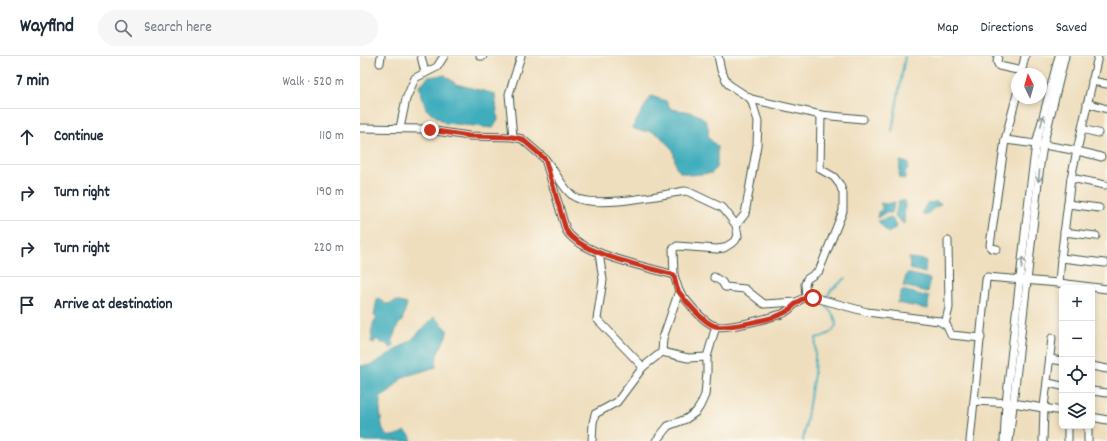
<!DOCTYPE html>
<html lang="en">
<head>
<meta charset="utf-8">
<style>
  body { margin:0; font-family:Dekko,sans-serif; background:#f6f6f7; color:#1f2937 }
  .controls { position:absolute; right:12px; bottom:12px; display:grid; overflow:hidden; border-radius:6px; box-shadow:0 2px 6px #0003 }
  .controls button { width:36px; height:36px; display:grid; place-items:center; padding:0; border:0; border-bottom:1px solid #e0e1e3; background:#fff; color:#1f2937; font:20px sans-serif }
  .compass { position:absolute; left:651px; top:12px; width:36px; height:36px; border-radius:50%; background:#fff; box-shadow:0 2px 6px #0003; rotate:355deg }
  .stop { position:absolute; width:12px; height:12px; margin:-9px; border:3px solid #c8321e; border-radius:50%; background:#fff }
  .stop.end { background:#c8321e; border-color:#fff; box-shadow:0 1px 4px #0008 }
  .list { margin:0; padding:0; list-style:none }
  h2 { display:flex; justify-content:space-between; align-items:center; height:52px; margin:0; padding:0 16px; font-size:17px }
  h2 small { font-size:13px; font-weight:400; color:#747a83 }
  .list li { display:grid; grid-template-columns:26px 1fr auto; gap:12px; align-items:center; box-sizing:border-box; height:56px; padding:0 16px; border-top:1px solid #e0e1e3 }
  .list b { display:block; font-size:15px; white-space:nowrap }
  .list em { font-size:13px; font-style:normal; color:#747a83 }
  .icon { flex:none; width:22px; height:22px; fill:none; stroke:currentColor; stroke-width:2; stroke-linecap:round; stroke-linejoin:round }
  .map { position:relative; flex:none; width:747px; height:385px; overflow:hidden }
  header { display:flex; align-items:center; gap:24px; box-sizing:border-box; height:56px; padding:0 20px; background:#fff; border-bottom:1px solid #e0e1e3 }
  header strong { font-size:19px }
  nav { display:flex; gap:22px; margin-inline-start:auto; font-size:14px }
  .search { width:280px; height:36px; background:#f6f6f7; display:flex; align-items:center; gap:10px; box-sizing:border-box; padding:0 14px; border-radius:22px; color:#747a83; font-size:15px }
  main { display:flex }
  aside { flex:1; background:#fff }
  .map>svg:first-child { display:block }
  .water { fill:#3fadbd; stroke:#2f7578 }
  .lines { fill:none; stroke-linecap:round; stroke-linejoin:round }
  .stream { stroke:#3fadbd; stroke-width:2 }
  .minor-casing { stroke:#3e5549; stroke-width:9 }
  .minor { stroke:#fff; stroke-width:7 }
  .oneway { stroke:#8f9e9a }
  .route { stroke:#c8321e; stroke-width:5 }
</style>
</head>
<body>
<header>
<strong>Wayfind</strong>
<div class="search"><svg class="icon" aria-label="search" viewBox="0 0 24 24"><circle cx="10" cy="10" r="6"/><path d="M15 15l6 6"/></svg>Search here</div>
<nav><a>Map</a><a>Directions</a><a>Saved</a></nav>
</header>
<main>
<aside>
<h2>7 min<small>Walk · 520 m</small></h2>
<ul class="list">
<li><svg class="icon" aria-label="ahead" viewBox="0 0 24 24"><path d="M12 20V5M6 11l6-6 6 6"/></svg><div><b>Continue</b></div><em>110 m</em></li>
<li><svg class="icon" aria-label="right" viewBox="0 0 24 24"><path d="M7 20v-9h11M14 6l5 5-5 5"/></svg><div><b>Turn right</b></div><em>190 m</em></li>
<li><svg class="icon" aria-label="right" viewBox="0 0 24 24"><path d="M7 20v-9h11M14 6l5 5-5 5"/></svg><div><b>Turn right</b></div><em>220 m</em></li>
<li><svg class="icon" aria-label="arrive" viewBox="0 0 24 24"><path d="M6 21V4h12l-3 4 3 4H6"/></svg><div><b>Arrive at destination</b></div></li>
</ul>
</aside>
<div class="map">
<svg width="747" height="385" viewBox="0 0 747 385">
  <rect width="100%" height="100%" fill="#fbf7ec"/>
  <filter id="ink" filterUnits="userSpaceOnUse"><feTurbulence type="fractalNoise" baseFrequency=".025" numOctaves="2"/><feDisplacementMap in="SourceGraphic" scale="8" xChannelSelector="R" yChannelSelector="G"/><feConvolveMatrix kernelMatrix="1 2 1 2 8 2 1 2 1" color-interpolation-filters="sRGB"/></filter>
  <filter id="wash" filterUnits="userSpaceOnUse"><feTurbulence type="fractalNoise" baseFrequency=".012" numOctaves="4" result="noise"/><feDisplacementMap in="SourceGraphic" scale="16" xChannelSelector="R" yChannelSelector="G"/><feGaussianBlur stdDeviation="0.9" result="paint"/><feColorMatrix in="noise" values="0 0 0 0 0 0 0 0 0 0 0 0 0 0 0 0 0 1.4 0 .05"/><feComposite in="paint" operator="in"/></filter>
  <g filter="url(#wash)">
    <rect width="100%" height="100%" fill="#efdebe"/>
    <!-- water -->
    <g class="water">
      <polygon points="85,19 96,28 135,38 138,64 133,72 85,67 66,53 59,30 68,21"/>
      <path d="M291 40 306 45 311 53C324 55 346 56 348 72 349 74 348 78 348 81L357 90V110L352 117 331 119 320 116 316 111 313 94 299 79 291 75H280L272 72Z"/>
      <polygon points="540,105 548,107 548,113 545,116 545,123 539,122"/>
      <polygon points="539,145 545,145 544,168 535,160"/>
      <polygon points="535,146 532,157 525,157 517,162 518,156 522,154 522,150 520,147 527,148"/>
      <path d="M576 146 581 148C578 151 577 150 574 152 571 154 569 157 566 159L562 157 567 147Z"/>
      <polygon points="531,161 537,171 528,177 518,165"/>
      <polygon points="549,202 566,204 565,217 550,213"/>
      <polygon points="547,217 570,223 568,236 543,230"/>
      <polygon points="542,234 569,241 568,253 537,247"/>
      <polygon points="19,242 25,248 32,247 36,245 47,248 42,265 38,269 32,284 34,290 30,292 25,287 22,287 16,283 14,287 11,286 12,281 11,277 14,265 17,263 14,260 17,243"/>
      <path d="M74 261 87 273V278L77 299 76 311 43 321 31 334 21 340C19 347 20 354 21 362 23 381 27 385 45 375L50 379 52 385H0V310L11 309 50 285Z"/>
    </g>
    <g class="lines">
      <!-- stream -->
      <g class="stream">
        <polyline points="532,75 545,0"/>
        <polyline points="466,243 471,234 486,222"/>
        <path d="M443 385 454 318 456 282C465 280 480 275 475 263 473 257 467 252 465 247"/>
      </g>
    </g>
  </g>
  <g filter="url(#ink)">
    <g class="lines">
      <!-- minor casing -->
      <g class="minor-casing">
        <g id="minor">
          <polyline points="61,0 65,17"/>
          <polyline points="120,0 123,0"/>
          <polyline points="358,0 361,14 368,28 391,43 461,59 503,63"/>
          <polyline points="638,0 637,6 639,10 662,15"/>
          <polyline points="20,7 21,0"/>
          <polyline points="661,18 665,0"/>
          <polyline points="732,25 747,28"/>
          <polyline points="727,47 747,53"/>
          <path d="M0 72 62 73 109 80 153 81 162 83 185 103 206 174C219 198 288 211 314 219"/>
          <polyline points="40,72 46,43 55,22 77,11 84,0"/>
          <polyline points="722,73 738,77"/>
          <polyline points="153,81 149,38 161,0"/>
          <path d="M645 84C677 88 710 92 741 101"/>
          <path d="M185 103C194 113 203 133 213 140 232 154 301 139 325 135L329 136 363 152 376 169 378 180 375 185 364 192 357 193 317 190 313 193 314 219 319 235 303 282 302 296 283 311 257 346 235 358 233 367 232 385"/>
          <polyline points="711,122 745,129"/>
          <polyline points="708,148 739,152"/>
          <polyline points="376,169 385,158 397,89 398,65 391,43"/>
          <polyline points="704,176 736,180"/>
          <polyline points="637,193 631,192 630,189 645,84 657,38"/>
          <polyline points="239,197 243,224 237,263 283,311"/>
          <polyline points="701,202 745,207"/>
          <polyline points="354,221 362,226 365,231 385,233 404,248 437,246"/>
          <polyline points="699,227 701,202 711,122 738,0"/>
          <path d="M319 235C328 246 341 265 355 270 367 274 408 262 422 258 437 251 435 239 456 242L507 256 579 265 587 270 591 279 621 282"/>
          <polyline points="446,241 445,228 447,223 459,215 483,155 483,137 480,129 474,121 460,113 461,59"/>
          <polyline points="585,268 589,252 588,185"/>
          <polyline points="302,296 328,302 347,301"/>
          <polyline points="690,303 702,305"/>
          <polyline points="732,310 747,313"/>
          <polyline points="688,327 702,330"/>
          <polyline points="732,335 747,337"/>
          <polyline points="614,345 653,347 702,355"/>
          <polyline points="732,361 747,364"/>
          <polyline points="296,385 308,370 326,363 336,356 340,350 345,339 347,316 347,301 356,270"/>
          <polyline points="610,385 626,224 627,221 699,227 747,233"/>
          <polyline points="644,385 646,347 669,142 676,88 699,0"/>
          <polyline points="649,385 680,109 683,90 705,0"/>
          <polyline points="683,385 684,351 692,282"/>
          <polyline points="708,385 708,370"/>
          <polyline points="728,385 728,370"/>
        </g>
      </g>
      <!-- minor -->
      <use href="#minor" class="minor"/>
    </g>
    <!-- one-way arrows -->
    <defs><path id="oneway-shaft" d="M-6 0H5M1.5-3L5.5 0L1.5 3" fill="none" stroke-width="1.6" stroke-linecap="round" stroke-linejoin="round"/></defs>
    <g class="oneway">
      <use href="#oneway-shaft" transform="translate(682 65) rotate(-76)"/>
      <use href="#oneway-shaft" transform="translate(679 120) rotate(96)"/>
      <use href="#oneway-shaft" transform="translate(662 207) rotate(-84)"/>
    </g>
  </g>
  <g class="lines" filter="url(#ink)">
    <!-- route -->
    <path class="route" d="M70 74 109 80 153 81 162 83 185 103 206 174C219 198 288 211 314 219 315 224 316 232 319 236 326 246 344 267 355 270 366 273 413 263 424 257 436 251 437 240 453 242"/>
  </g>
</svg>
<div class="controls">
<button>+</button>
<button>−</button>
<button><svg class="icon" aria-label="locate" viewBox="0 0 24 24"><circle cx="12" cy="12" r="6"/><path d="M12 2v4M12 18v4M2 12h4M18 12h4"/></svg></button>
<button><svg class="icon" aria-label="layers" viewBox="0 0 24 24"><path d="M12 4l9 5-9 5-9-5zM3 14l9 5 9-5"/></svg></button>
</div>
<svg class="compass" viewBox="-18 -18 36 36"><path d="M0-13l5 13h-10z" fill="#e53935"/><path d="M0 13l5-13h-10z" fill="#747a83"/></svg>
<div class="stop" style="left:453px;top:242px"></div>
<div class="stop end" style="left:70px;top:74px"></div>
</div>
</main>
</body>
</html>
